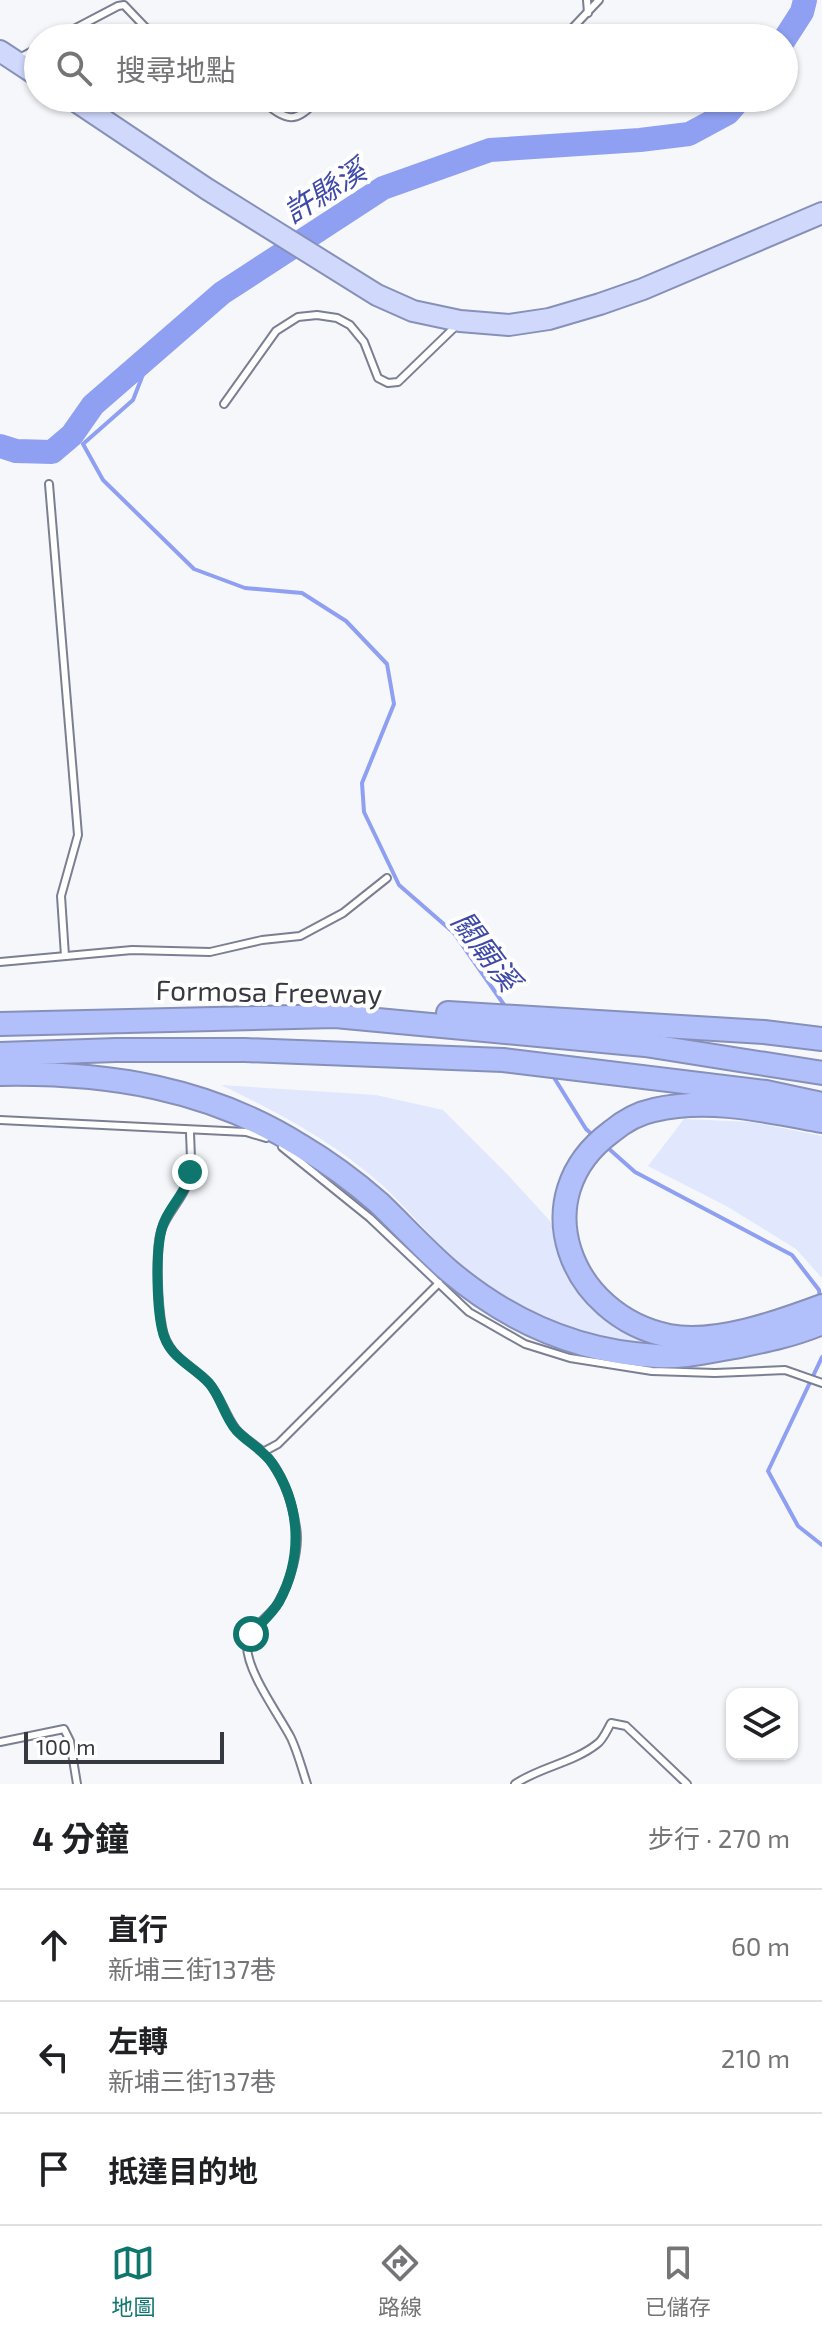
<!DOCTYPE html>
<html lang="zh-TW">
<head>
<meta charset="utf-8">
<style>
  body { margin:0; font-family:"Exo 2","Noto Sans TC",sans-serif; background:#f6f6f6; color:#202124 }
  .controls { position:absolute; right:24px; bottom:24px; display:grid; overflow:hidden; border-radius:16px; box-shadow:0 2px 6px #0004 }
  .controls button { width:72px; height:72px; display:grid; place-items:center; padding:0; border:0; border-bottom:2px solid #e0e0e0; background:#fff; color:#202124; font:40px sans-serif }
  .scale { position:absolute; left:24px; bottom:20px; width:200px; box-sizing:border-box; padding-left:8px; border:4px solid #373941; border-top:0; font-size:22px; line-height:28px; white-space:nowrap; color:#373941; -webkit-text-stroke:6px #fff; paint-order:stroke }
  .stop { position:absolute; width:24px; height:24px; margin:-18px; border:6px solid #0f766e; border-radius:50%; background:#fff }
  .stop.end { background:#0f766e; border-color:#fff; box-shadow:0 2px 8px #0008 }
  .list { margin:0; padding:0; list-style:none }
  h2 { display:flex; justify-content:space-between; align-items:center; height:104px; margin:0; padding:0 32px; font-size:34px }
  h2 small { font-size:26px; font-weight:400; color:#757577 }
  .list li { display:grid; grid-template-columns:52px 1fr auto; gap:24px; align-items:center; box-sizing:border-box; height:112px; padding:0 32px; border-top:2px solid #e0e0e0 }
  .list b { display:block; font-size:30px; white-space:nowrap }
  .list p { margin:0; font-size:26px; white-space:nowrap; color:#757577 }
  .list em { font-size:26px; font-style:normal; color:#757577 }
  .icon { flex:none; width:44px; height:44px; fill:none; stroke:currentColor; stroke-width:2; stroke-linecap:round; stroke-linejoin:round }
  .map { position:relative; flex:none; width:822px; height:1784px; overflow:hidden }
  .search { position:absolute; background:#fff; box-shadow:0 2px 6px #0004; left:24px; right:24px; top:24px; height:88px; display:flex; align-items:center; gap:20px; box-sizing:border-box; padding:0 28px; border-radius:44px; color:#757577; font-size:30px }
  .sheet { height:440px; background:#fff }
  nav { display:flex; justify-content:space-around; align-items:center; box-sizing:border-box; height:112px; border-top:2px solid #e0e0e0; background:#fff; font-size:22px; color:#757577 }
  nav a { display:grid; justify-items:center; gap:4px }
  nav .on { color:#0f766e }
  .map>svg:first-child { display:block }
  .green { fill:#e1e7fc }
  .lines { fill:none; stroke-linecap:round; stroke-linejoin:round }
  .stream { stroke:#8fa0f2; stroke-width:4 }
  .river { stroke:#8fa0f2; stroke-width:24 }
  .lane-casing { stroke:#7a7f92; stroke-width:10 }
  .primary-casing { stroke:#8690b9; stroke-width:24 }
  .highway-casing { stroke:#8690b9; stroke-width:26 }
  .lane { stroke:#fff; stroke-width:6 }
  .primary { stroke:#d0d9fc; stroke-width:20 }
  .highway { stroke:#b1bffa; stroke-width:22 }
  .route { stroke:#0f766e; stroke-width:10 }
  .labels { text-anchor:middle; dominant-baseline:central; stroke-width:8; stroke-linejoin:round; paint-order:stroke }
  .street-label { font-size:28px; fill:#373941; stroke:#fff }
  .water-label { font-size:30px; font-style:italic; fill:#3f4aa8; stroke:#fff }
</style>
</head>
<body>
<div class="map">
<svg width="822" height="1784" viewBox="0 0 822 1784">
  <rect width="100%" height="100%" fill="#f6f7fb"/>
  <!-- green -->
  <g class="green">
    <path d="M221 1085 376 1095 443 1110 508 1175 550 1221 574 1276 672 1347C591 1345 513 1314 453 1258 428 1234 406 1207 381 1184 334 1142 277 1112 221 1085Z"/>
    <polygon points="684,1119 752,1122 822,1136 822,1278 796,1249 728,1207 648,1166"/>
  </g>
  <g class="lines">
    <!-- stream -->
    <g class="stream">
      <polyline points="151,354 133,400 83,444 103,480 194,569 245,588 302,593 346,621 387,664 394,704 362,783 364,812 399,885 454,933 507,1009"/>
      <polyline points="553,1076 586,1129 595,1137"/>
      <polyline points="608,1148 635,1172 792,1255 819,1290 820,1299"/>
      <polyline points="822,1357 768,1471 798,1526 822,1545"/>
    </g>
    <!-- river -->
    <g class="river">
      <polyline points="784,40 802,12 805,0"/>
      <polyline points="0,446 16,451 52,452 72,435 93,405 222,293 383,188 490,150 640,140 689,134 728,113 741,98"/>
    </g>
    <!-- lane casing -->
    <g class="lane-casing">
      <g id="lane">
        <polyline points="587,0 588,13"/>
        <polyline points="57,38 118,6 124,5 145,27 162,38"/>
        <polyline points="404,38 437,30 487,29 518,38"/>
        <polyline points="563,38 599,0"/>
        <polyline points="18,59 38,48"/>
        <path d="M258 98C287 120 293 127 319 98"/>
        <polyline points="224,404 276,331 298,317 317,315 337,318 350,325 364,342 378,378 388,383 398,382 458,324"/>
        <polyline points="49,484 78,835 61,896 65,956"/>
        <polyline points="0,962 132,950 210,952 262,940 300,936 343,913 387,878"/>
        <polyline points="0,1120 246,1132 266,1138"/>
        <path d="M190 1130C190 1148 194 1172 185 1189 178 1204 166 1215 161 1231 155 1252 158 1305 162 1327 167 1356 189 1363 207 1381 220 1394 224 1413 235 1428 242 1437 253 1443 262 1451 282 1470 292 1501 296 1527 300 1549 290 1583 278 1603 270 1617 247 1629 247 1646 247 1672 279 1715 291 1738 298 1753 302 1769 307 1784"/>
        <polyline points="282,1147 370,1218 469,1312 525,1344 570,1358 652,1371 715,1373 785,1370 822,1383"/>
        <polyline points="263,1452 278,1444 439,1283"/>
        <polyline points="0,1742 64,1729 70,1741 77,1784"/>
        <path d="M515 1784C540 1767 573 1763 597 1744 603 1740 607 1730 611 1723L626 1726 687 1784"/>
      </g>
    </g>
    <!-- primary casing -->
    <g class="primary-casing">
      <g id="primary">
        <polyline points="0,51 38,76"/>
        <polyline points="71,98 207,189 377,295 413,311 460,321 509,325 549,319 600,304 643,289 822,213"/>
      </g>
    </g>
    <!-- highway casing -->
    <g class="highway-casing">
      <g id="highway">
        <polyline points="448,1013 764,1032 822,1039"/>
        <polyline points="0,1024 335,1016 645,1045 822,1073"/>
        <polyline points="0,1054 116,1050 245,1050 503,1060 766,1092 822,1104"/>
        <path d="M0 1074C107 1072 209 1088 301 1146 328 1162 355 1182 379 1203 402 1225 424 1249 448 1270 508 1321 578 1352 657 1356 682 1358 710 1351 735 1347 764 1341 794 1335 822 1323"/>
        <path d="M822 1121C767 1111 709 1097 654 1110 639 1113 623 1122 611 1132 523 1197 570 1316 669 1336 715 1345 779 1322 822 1306"/>
      </g>
    </g>
    <!-- lane -->
    <use href="#lane" class="lane"/>
    <!-- primary -->
    <use href="#primary" class="primary"/>
    <!-- highway -->
    <use href="#highway" class="highway"/>
  </g>
  <g class="lines">
    <!-- route -->
    <path class="route" d="M190 1172C186 1192 173 1203 165 1220 154 1242 157 1306 162 1329 168 1358 191 1364 209 1383 221 1397 224 1416 236 1430 247 1442 262 1449 272 1463 301 1505 303 1557 279 1602 272 1614 260 1624 251 1634"/>
  </g>
  <g class="labels">
    <!-- street labels -->
    <g class="street-label">
      <text transform="translate(269 991) rotate(1)">Formosa Freeway</text>
    </g>
    <!-- water labels -->
    <g class="water-label">
      <text transform="translate(324 190) rotate(-32)">許縣溪</text>
      <text transform="translate(487 950) rotate(53)">關廟溪</text>
    </g>
  </g>
</svg>
<div class="controls">
<button><svg class="icon" aria-label="layers" viewBox="0 0 24 24"><path d="M12 4l9 5-9 5-9-5zM3 14l9 5 9-5"/></svg></button>
</div>
<div class="scale">100 m</div>
<div class="stop" style="left:251px;top:1634px"></div>
<div class="stop end" style="left:190px;top:1172px"></div>
<div class="search"><svg class="icon" aria-label="search" viewBox="0 0 24 24"><circle cx="10" cy="10" r="6"/><path d="M15 15l6 6"/></svg>搜尋地點</div>
</div>
<section class="sheet">
<h2>4 分鐘<small>步行 · 270 m</small></h2>
<ul class="list">
<li><svg class="icon" aria-label="ahead" viewBox="0 0 24 24"><path d="M12 20V5M6 11l6-6 6 6"/></svg><div><b>直行</b><p>新埔三街137巷</p></div><em>60 m</em></li>
<li><svg class="icon" aria-label="left" viewBox="0 0 24 24"><path d="M17 20v-9H6M10 6l-5 5 5 5"/></svg><div><b>左轉</b><p>新埔三街137巷</p></div><em>210 m</em></li>
<li><svg class="icon" aria-label="arrive" viewBox="0 0 24 24"><path d="M6 21V4h12l-3 4 3 4H6"/></svg><div><b>抵達目的地</b></div></li>
</ul>
</section>
<nav>
<a class="on"><svg class="icon" aria-label="map" viewBox="0 0 24 24"><path d="M3 6l6-2 6 2 6-2v14l-6 2-6-2-6 2zM9 4v14M15 6v14"/></svg>地圖</a>
<a><svg class="icon" aria-label="directions" viewBox="0 0 24 24"><path d="M12 3l9 9-9 9-9-9zM9 14v-3h6M13 9l2 2-2 2"/></svg>路線</a>
<a><svg class="icon" aria-label="saved" viewBox="0 0 24 24"><path d="M7 4h10v16l-5-4-5 4z"/></svg>已儲存</a>
</nav>
</body>
</html>
